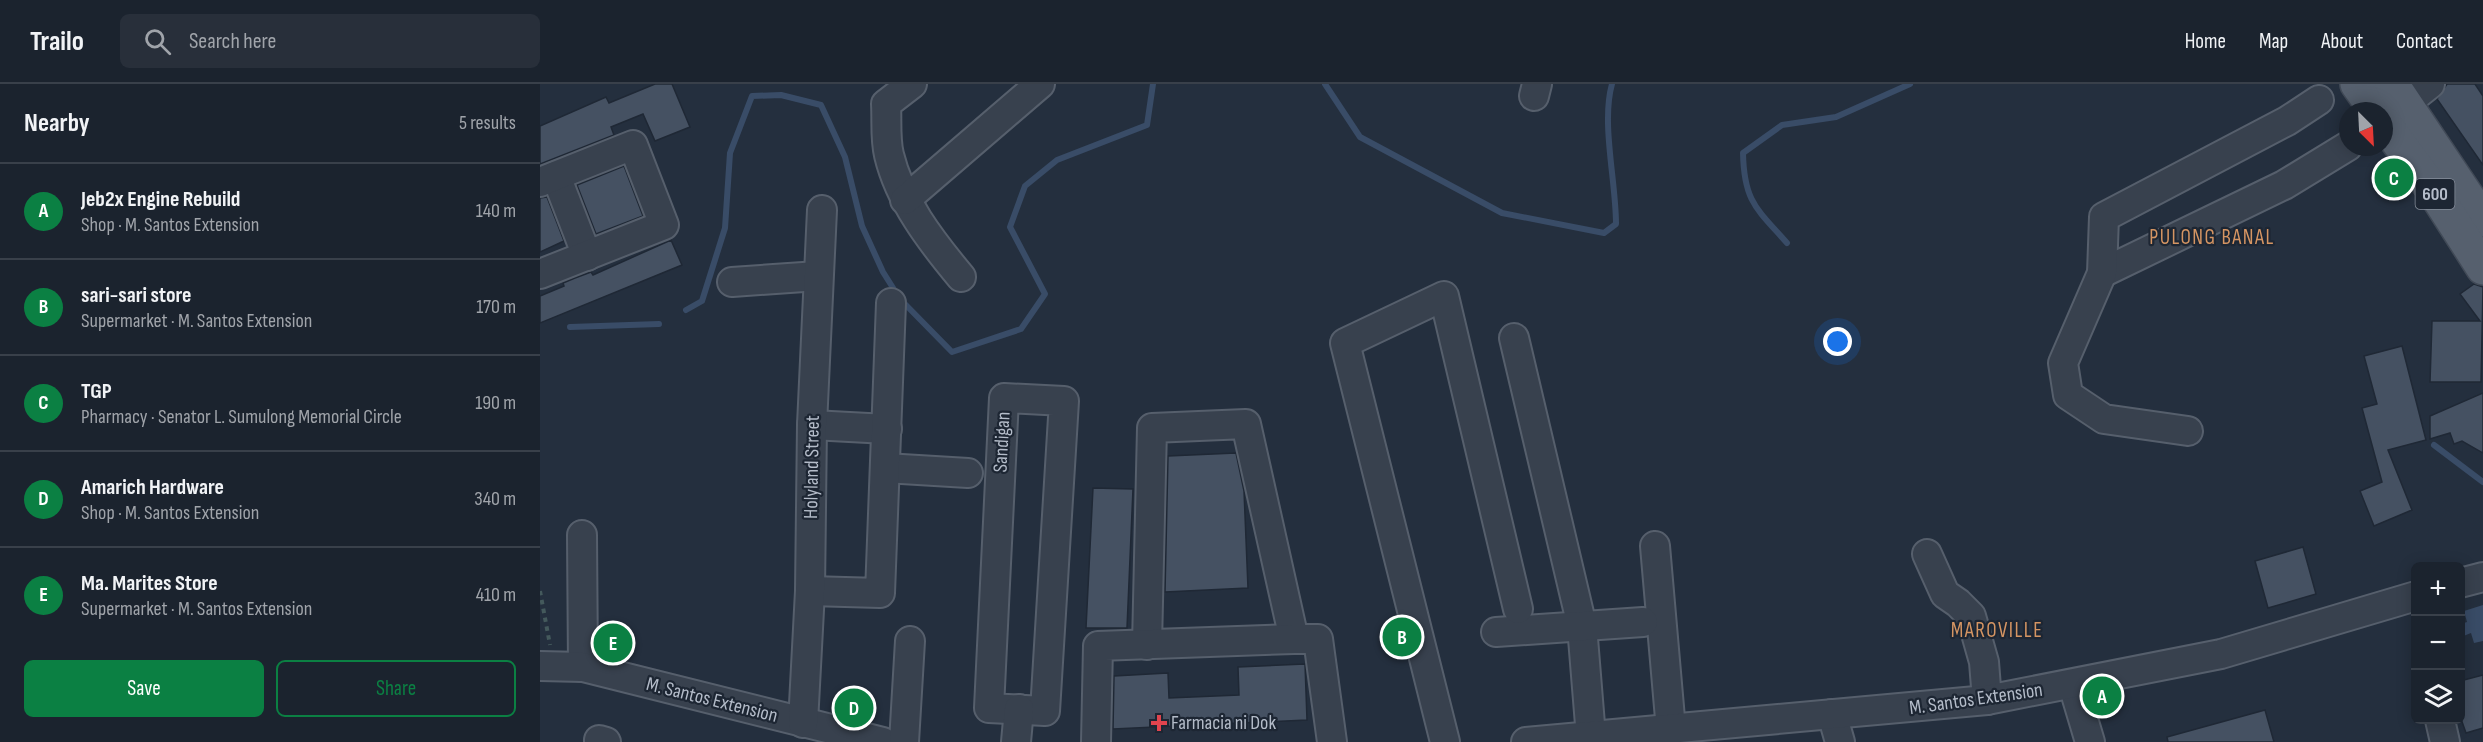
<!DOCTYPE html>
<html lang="en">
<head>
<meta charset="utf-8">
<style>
  body { margin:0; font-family:"Sofia Sans Condensed",sans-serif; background:#282f3a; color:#f1f3f6 }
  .controls { position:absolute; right:18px; bottom:18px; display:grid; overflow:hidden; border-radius:9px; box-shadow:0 3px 15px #0003 }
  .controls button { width:54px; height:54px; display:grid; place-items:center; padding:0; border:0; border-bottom:2px solid #39404a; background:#1b232e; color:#f1f3f6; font:30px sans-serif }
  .compass { position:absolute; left:1799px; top:18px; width:54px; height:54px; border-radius:50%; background:#1b232e; box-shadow:0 3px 15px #0003; rotate:156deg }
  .you { position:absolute; left:1298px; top:258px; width:21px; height:21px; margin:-15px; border:4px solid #fff; border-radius:50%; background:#1a73e8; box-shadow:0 0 0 9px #1a73e833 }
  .badge { display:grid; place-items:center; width:39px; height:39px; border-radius:50%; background:#0b8043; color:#fff; font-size:20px; font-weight:700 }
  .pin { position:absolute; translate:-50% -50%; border:3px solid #fff; box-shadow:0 2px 6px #0006 }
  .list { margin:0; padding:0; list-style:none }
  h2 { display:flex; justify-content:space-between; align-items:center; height:78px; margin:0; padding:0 24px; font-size:26px }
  h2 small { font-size:20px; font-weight:400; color:#a0a4aa }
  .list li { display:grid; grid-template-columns:39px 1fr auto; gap:18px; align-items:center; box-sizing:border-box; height:96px; padding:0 24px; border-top:2px solid #39404a }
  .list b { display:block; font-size:22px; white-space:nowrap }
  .list p { margin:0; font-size:20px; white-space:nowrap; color:#a0a4aa }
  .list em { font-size:20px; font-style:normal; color:#a0a4aa }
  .actions { display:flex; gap:12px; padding:18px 24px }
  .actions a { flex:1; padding:14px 0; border:2px solid #0b8043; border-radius:9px; text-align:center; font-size:21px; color:#0b8043 }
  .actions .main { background:#0b8043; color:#fff }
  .icon { flex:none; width:33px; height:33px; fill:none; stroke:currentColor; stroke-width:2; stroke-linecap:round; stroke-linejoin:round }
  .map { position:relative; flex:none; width:1943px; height:658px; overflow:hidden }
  header { display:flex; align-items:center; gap:36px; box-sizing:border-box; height:84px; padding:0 30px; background:#1b232e; border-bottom:2px solid #39404a }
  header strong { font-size:28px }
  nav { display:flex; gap:33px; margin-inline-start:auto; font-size:21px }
  .search { width:420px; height:54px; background:#282f3a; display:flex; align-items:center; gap:15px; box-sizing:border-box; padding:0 21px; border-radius:9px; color:#a0a4aa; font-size:22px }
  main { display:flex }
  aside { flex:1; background:#1b232e }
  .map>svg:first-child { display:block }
  .water { fill:#394c67 }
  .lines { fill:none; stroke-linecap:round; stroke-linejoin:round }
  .stream { stroke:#394c67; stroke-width:6 }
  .building { fill:#455162; stroke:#1f2835; stroke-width:1.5 }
  .minor-casing { stroke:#565f6c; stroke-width:32 }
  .major-casing { stroke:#414a57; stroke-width:36 }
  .path { stroke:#44595c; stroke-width:4; stroke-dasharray:4.5 4.5; stroke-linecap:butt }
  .minor { stroke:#38414e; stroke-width:28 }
  .major { stroke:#56606e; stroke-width:33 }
  .health-dot { fill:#e0444e; stroke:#1d2633; stroke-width:2 }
  .labels { text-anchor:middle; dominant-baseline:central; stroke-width:4.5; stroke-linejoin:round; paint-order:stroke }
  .shield { fill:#1d2633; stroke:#878f9c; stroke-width:1.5 }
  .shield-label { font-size:18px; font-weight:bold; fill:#b4bcc9 }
  .street-label { font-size:20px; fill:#b4bcc9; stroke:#1d2633 }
  .poi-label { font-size:20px; fill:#b4bcc9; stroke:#1d2633; text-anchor:start }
  .neighbourhood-label { font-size:21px; letter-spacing:1.5px; fill:#d59563; stroke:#1d2633 }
</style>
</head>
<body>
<header>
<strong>Trailo</strong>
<div class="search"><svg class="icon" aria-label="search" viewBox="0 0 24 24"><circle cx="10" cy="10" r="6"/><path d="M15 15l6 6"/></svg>Search here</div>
<nav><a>Home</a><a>Map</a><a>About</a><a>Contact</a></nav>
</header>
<main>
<aside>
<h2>Nearby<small>5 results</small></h2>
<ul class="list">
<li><span class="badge">A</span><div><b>Jeb2x Engine Rebuild</b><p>Shop · M. Santos Extension</p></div><em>140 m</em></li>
<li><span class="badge">B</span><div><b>sari-sari store</b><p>Supermarket · M. Santos Extension</p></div><em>170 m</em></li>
<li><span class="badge">C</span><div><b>TGP</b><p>Pharmacy · Senator L. Sumulong Memorial Circle</p></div><em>190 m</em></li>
<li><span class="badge">D</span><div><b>Amarich Hardware</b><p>Shop · M. Santos Extension</p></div><em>340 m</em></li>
<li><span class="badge">E</span><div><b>Ma. Marites Store</b><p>Supermarket · M. Santos Extension</p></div><em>410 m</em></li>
</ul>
<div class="actions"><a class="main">Save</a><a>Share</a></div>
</aside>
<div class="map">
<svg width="1943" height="658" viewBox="0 0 1943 658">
  <rect width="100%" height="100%" fill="#242f3e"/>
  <!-- water -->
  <polygon class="water" points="1943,521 1943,557 1934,559 1931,549 1921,553 1921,540 1927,538 1924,527"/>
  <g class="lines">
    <!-- stream -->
    <g class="stream">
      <path d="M785 0 820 53 962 129 1064 149 1076 140C1076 97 1061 39 1072 0"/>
      <path d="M1247 159C1217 125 1204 118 1203 69L1242 41 1296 33 1370 0"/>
      <polyline points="146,226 162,217 185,144 190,69 212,12 241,11 281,21 305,73 322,142 343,188 360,215 412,268 481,245 505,210 470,143 485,102 517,76 607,41 613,0"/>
      <polyline points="30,243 119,240"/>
      <polyline points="1894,361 1943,398"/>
    </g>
  </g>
  <!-- building -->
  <g class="building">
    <polygon points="115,0 132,0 150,43 115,57 103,30 71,43 74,51 0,80 0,42 66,13 69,19"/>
    <polygon points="1907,0 1935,0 1943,12 1943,81 1897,15"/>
    <polygon points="84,82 103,132 56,150 37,101"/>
    <polygon points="7,113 24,157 0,168 0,114"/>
    <polygon points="131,156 142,181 0,239 0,212 24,202 23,199 35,194 51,188 53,191"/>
    <polygon points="1934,200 1943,203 1941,298 1890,298 1892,237 1940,237 1920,210"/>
    <polygon points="1862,262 1886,356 1848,366 1872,426 1834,442 1820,407 1842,398 1822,324 1837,320 1824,272"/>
    <polygon points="1943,309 1943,369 1922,357 1914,360 1910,349 1890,355 1890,332"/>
    <polygon points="696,369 704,407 708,504 625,508 628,372"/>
    <polygon points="553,404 593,405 587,544 546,544"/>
    <polygon points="1763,463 1776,510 1728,524 1715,477"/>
    <polygon points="765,580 767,636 573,645 574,592 628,589 629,614 699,611 698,583"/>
    <polygon points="1943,591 1943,644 1926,649 1920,632 1920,597"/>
    <polygon points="1725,626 1734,658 1628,658 1627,653"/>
  </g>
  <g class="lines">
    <!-- minor casing -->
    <g class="minor-casing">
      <g id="minor">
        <path d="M372 0 346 20C347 36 345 55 349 71 360 117 391 157 421 193"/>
        <polyline points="994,12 997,0"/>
        <polyline points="1866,19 1890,0"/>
        <polyline points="16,92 47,172"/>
        <polyline points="0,98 93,61 124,141 0,190"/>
        <polyline points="365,116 500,0"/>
        <polyline points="1562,189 1744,101 1808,62"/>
        <polyline points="192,198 278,192"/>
        <polyline points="974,254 1042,542 1051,653"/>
        <polygon points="464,314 524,317 505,627 449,624"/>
        <polyline points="272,341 347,345"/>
        <polyline points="1648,347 1564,335 1528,311 1523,279 1562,189 1564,133 1747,37 1779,16"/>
        <polyline points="345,384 428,389"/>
        <polyline points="42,451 43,583"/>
        <polyline points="1115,462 1131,646"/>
        <polyline points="1387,470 1405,510 1418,519 1431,532 1444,578 1447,616"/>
        <polyline points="1920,499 1943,493"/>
        <polyline points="270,507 340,509 351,219"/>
        <polyline points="956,548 1103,538"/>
        <polyline points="607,561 612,344 706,340 754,555"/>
        <polyline points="0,582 43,583 343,658"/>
        <polyline points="1533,601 1550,658"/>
        <polyline points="1292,630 1300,658"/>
        <polyline points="1900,636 1905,658"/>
        <polyline points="263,639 270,507 272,341 282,126"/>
        <polyline points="59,656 66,658"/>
        <polyline points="364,658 370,557"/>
        <polyline points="476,658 479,625"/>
        <polyline points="556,658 558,562 754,555 778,555 792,658"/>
        <polyline points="905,658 805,259 904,212 978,525"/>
        <polyline points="986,658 1447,616 1681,570 1876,512"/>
      </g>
    </g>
    <!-- major casing -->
    <g class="major-casing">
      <g id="major">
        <polyline points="1817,0 1836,27"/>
        <polyline points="1852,0 1943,136"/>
        <polyline points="1844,39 1891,103 1943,184"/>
      </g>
    </g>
    <!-- path -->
    <polyline class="path" points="0,507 10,561"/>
    <!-- minor -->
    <use href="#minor" class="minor"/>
    <!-- major -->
    <use href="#major" class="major"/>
  </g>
  <!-- markers -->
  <path class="health-dot" d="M616 630h6v6h6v6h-6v6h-6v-6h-6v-6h6z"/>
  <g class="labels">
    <!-- shield labels -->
    <rect class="shield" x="1875.5" y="95" width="39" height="30" rx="4.5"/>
    <g class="shield-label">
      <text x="1895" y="110">600</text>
    </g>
    <!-- street labels -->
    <g class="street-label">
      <text transform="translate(462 358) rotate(-87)">Sandigan</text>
      <text transform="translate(272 383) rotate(-89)">Holyland Street</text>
      <text transform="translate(1436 615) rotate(-8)">M. Santos Extension</text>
      <text transform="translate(172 616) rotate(14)">M. Santos Extension</text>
    </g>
    <!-- poi labels -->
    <g class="poi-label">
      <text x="631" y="639">Farmacia ni Dok</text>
    </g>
    <!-- neighbourhood labels -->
    <g class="neighbourhood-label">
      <text x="1672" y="153">PULONG BANAL</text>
      <text x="1457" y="546">MAROVILLE</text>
    </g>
  </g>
</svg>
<div class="controls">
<button>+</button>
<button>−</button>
<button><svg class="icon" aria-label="layers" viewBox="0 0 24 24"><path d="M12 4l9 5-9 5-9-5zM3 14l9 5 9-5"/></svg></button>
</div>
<svg class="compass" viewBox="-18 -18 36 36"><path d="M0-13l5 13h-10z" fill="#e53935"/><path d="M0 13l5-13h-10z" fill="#a0a4aa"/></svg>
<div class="you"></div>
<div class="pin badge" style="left:1562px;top:612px">A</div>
<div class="pin badge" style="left:862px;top:553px">B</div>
<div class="pin badge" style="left:1854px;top:94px">C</div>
<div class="pin badge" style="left:314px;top:624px">D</div>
<div class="pin badge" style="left:73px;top:559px">E</div>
</div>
</main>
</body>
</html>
